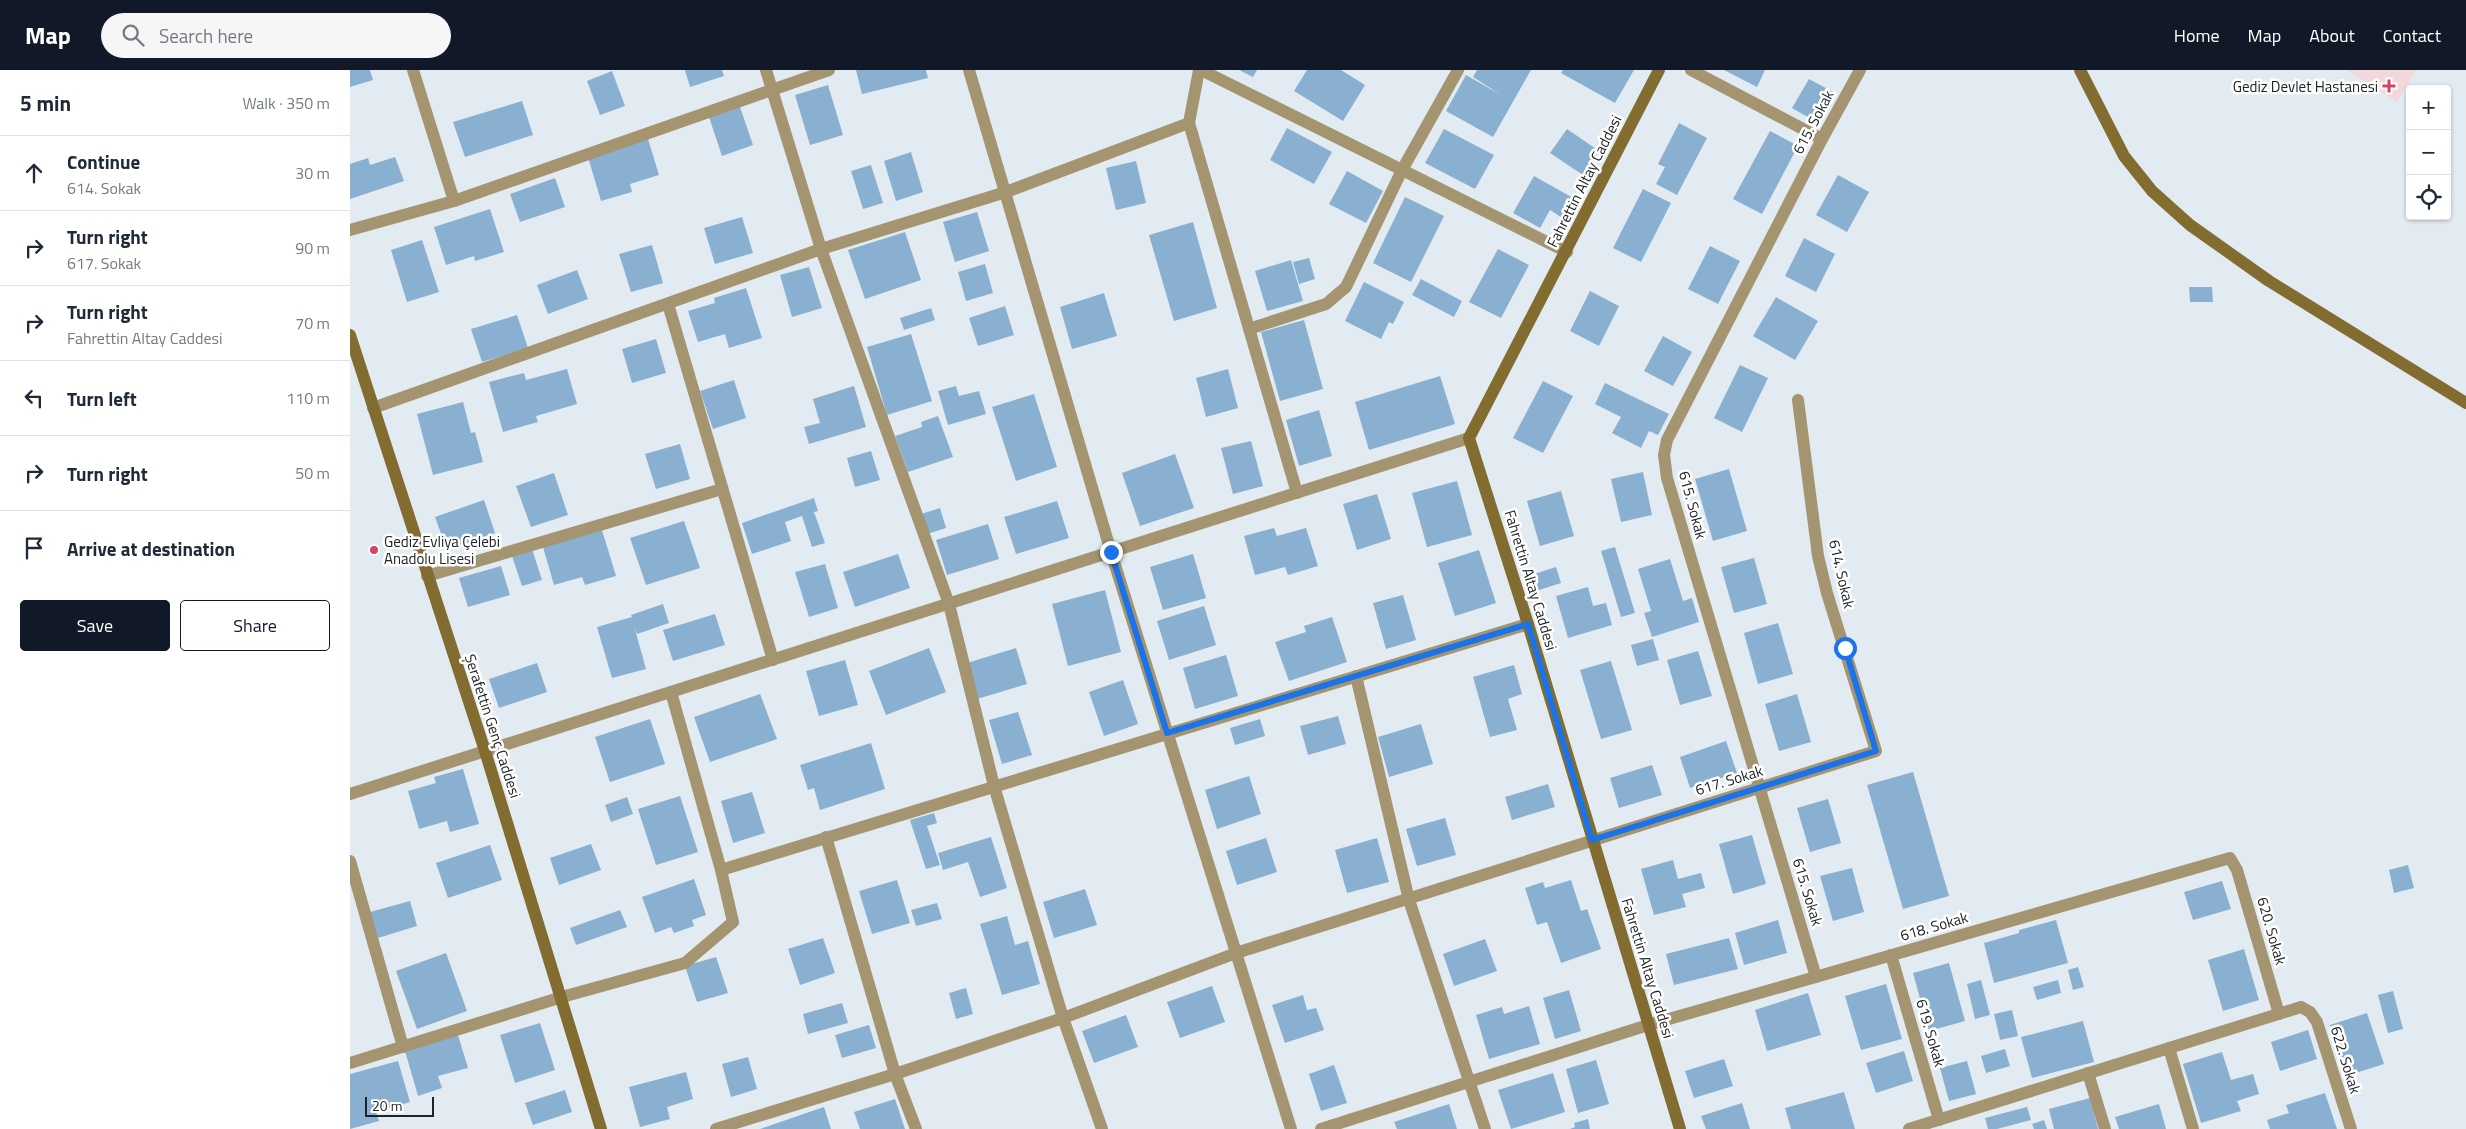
<!DOCTYPE html>
<html lang="en">
<head>
<meta charset="utf-8">
<style>
  body { margin:0; font-family:"Titillium Web",sans-serif; background:#f6f6f7; color:#1f2937 }
  .controls { position:absolute; right:15px; top:15px; display:grid; overflow:hidden; border-radius:5px; box-shadow:0 1px 4px #0004 }
  .controls button { width:45px; height:45px; display:grid; place-items:center; padding:0; border:0; border-bottom:1px solid #e0e1e3; background:#fff; color:#1f2937; font:25px sans-serif }
  .scale { position:absolute; left:15px; bottom:12px; width:69px; box-sizing:border-box; padding-left:5px; border:2px solid #202325; border-top:0; font-size:14px; line-height:18px; white-space:nowrap; color:#202325; -webkit-text-stroke:4px #fff; paint-order:stroke }
  .stop { position:absolute; width:15px; height:15px; margin:-11px; border:4px solid #1a73e8; border-radius:50%; background:#fff }
  .stop.end { background:#1a73e8; border-color:#fff; box-shadow:0 1px 5px #0008 }
  .list { margin:0; padding:0; list-style:none }
  h2 { display:flex; justify-content:space-between; align-items:center; height:65px; margin:0; padding:0 20px; font-size:21px }
  h2 small { font-size:16px; font-weight:400; color:#747a83 }
  .list li { display:grid; grid-template-columns:32px 1fr auto; gap:15px; align-items:center; box-sizing:border-box; height:75px; padding:0 20px; border-top:1px solid #e0e1e3 }
  .list b { display:block; font-size:19px; white-space:nowrap }
  .list p { margin:0; font-size:16px; white-space:nowrap; color:#747a83 }
  .list em { font-size:16px; font-style:normal; color:#747a83 }
  .actions { display:flex; gap:10px; padding:15px 20px }
  .actions a { flex:1; padding:11px 0; border:1px solid #111827; border-radius:5px; text-align:center; font-size:18px; color:#111827 }
  .actions .main { background:#111827; color:#fff }
  .icon { flex:none; width:28px; height:28px; fill:none; stroke:currentColor; stroke-width:2; stroke-linecap:round; stroke-linejoin:round }
  .map { position:relative; flex:none; width:2116px; height:1059px; overflow:hidden }
  header { display:flex; align-items:center; gap:30px; box-sizing:border-box; height:70px; padding:0 25px; background:#111827; color:#fff }
  header strong { font-size:24px }
  nav { display:flex; gap:28px; margin-inline-start:auto; font-size:18px }
  .search { width:350px; height:45px; background:#f6f6f7; display:flex; align-items:center; gap:12px; box-sizing:border-box; padding:0 18px; border-radius:28px; color:#747a83; font-size:19px }
  main { display:flex }
  aside { flex:1; background:#fff }
  .map>svg:first-child { display:block }
  .medical { fill:#f3d8db }
  .building { fill:#89b0d0 }
  .lines { fill:none; stroke-linecap:round; stroke-linejoin:round }
  .street { stroke:#a49570; stroke-width:12 }
  .secondary { stroke:#836c30; stroke-width:12 }
  .route { stroke:#1a73e8; stroke-width:6 }
  .poi-dot { fill:#d34467; stroke:#fff; stroke-width:2 }
  .labels { text-anchor:middle; dominant-baseline:central; stroke-width:5; stroke-linejoin:round; paint-order:stroke }
  .poi-label { font-size:15px; fill:#202325; stroke:#fff; text-anchor:end }
  .street-label { font-size:15px; fill:#202325; stroke:#fff }
</style>
</head>
<body>
<header>
<strong>Map</strong>
<div class="search"><svg class="icon" aria-label="search" viewBox="0 0 24 24"><circle cx="10" cy="10" r="6"/><path d="M15 15l6 6"/></svg>Search here</div>
<nav><a>Home</a><a>Map</a><a>About</a><a>Contact</a></nav>
</header>
<main>
<aside>
<h2>5 min<small>Walk · 350 m</small></h2>
<ul class="list">
<li><svg class="icon" aria-label="ahead" viewBox="0 0 24 24"><path d="M12 20V5M6 11l6-6 6 6"/></svg><div><b>Continue</b><p>614. Sokak</p></div><em>30 m</em></li>
<li><svg class="icon" aria-label="right" viewBox="0 0 24 24"><path d="M7 20v-9h11M14 6l5 5-5 5"/></svg><div><b>Turn right</b><p>617. Sokak</p></div><em>90 m</em></li>
<li><svg class="icon" aria-label="right" viewBox="0 0 24 24"><path d="M7 20v-9h11M14 6l5 5-5 5"/></svg><div><b>Turn right</b><p>Fahrettin Altay Caddesi</p></div><em>70 m</em></li>
<li><svg class="icon" aria-label="left" viewBox="0 0 24 24"><path d="M17 20v-9H6M10 6l-5 5 5 5"/></svg><div><b>Turn left</b></div><em>110 m</em></li>
<li><svg class="icon" aria-label="right" viewBox="0 0 24 24"><path d="M7 20v-9h11M14 6l5 5-5 5"/></svg><div><b>Turn right</b></div><em>50 m</em></li>
<li><svg class="icon" aria-label="arrive" viewBox="0 0 24 24"><path d="M6 21V4h12l-3 4 3 4H6"/></svg><div><b>Arrive at destination</b></div></li>
</ul>
<div class="actions"><a class="main">Save</a><a>Share</a></div>
</aside>
<div class="map">
<svg width="2116" height="1059" viewBox="0 0 2116 1059">
  <rect width="100%" height="100%" fill="#e2ebf2"/>
  <!-- medical -->
  <polygon class="medical" points="1997,0 2066,0 2047,32"/>
  <!-- building -->
  <g class="building">
    <polygon points="0,0 20,0 23,10 0,17"/>
    <polygon points="335,0 372,0 374,6 340,17"/>
    <polygon points="506,0 576,0 578,8 512,24"/>
    <polygon points="889,0 907,0 903,7"/>
    <polygon points="957,0 991,0 1015,15 993,51 944,21"/>
    <polygon points="1127,0 1181,0 1143,67 1096,41 1116,5 1151,25 1123,7"/>
    <polygon points="1213,0 1284,0 1265,33 1211,3"/>
    <polygon points="1374,0 1415,0 1407,17"/>
    <polygon points="262,1 275,36 250,45 237,11"/>
    <polygon points="1459,9 1485,23 1468,53 1442,38"/>
    <polygon points="478,15 493,65 460,75 445,25"/>
    <polygon points="172,31 183,65 115,87 103,52"/>
    <polygon points="389,34 403,75 372,86 358,44"/>
    <polygon points="1329,53 1357,68 1327,125 1306,114 1315,97 1308,94"/>
    <polygon points="937,58 982,82 964,114 920,90"/>
    <polygon points="1094,59 1144,85 1125,119 1075,93"/>
    <polygon points="1217,59 1249,81 1233,105 1200,83"/>
    <polygon points="1420,61 1448,76 1412,144 1383,129"/>
    <polygon points="298,69 309,105 280,114 282,122 251,131 238,87"/>
    <polygon points="561,82 573,122 546,131 534,91"/>
    <polygon points="45,87 54,111 0,129 0,94 18,88 20,95"/>
    <polygon points="786,91 796,133 766,140 756,98"/>
    <polygon points="521,95 533,133 513,139 501,101"/>
    <polygon points="997,101 1033,121 1016,153 979,134"/>
    <polygon points="1488,105 1519,122 1497,162 1466,145"/>
    <polygon points="1184,106 1225,129 1214,149 1200,140 1190,158 1163,143"/>
    <polygon points="205,108 215,137 170,152 160,124"/>
    <polygon points="1293,119 1321,133 1291,192 1263,178"/>
    <polygon points="1055,127 1094,146 1061,212 1023,193"/>
    <polygon points="140,139 154,182 125,191 124,186 96,195 84,157"/>
    <polygon points="627,142 639,181 605,192 593,152"/>
    <polygon points="392,147 403,183 365,194 354,158"/>
    <polygon points="843,152 867,238 824,251 799,165"/>
    <polygon points="555,162 571,210 515,229 498,180"/>
    <polygon points="1454,168 1485,184 1466,222 1435,206"/>
    <polygon points="72,170 89,222 57,232 41,180"/>
    <polygon points="302,175 313,213 281,222 269,184"/>
    <polygon points="1360,176 1390,191 1368,234 1338,219"/>
    <polygon points="1148,179 1179,195 1151,248 1119,232"/>
    <polygon points="959,188 965,209 949,214 943,192"/>
    <polygon points="941,190 953,231 917,241 905,201"/>
    <polygon points="635,194 643,223 616,231 608,202"/>
    <polygon points="459,197 472,238 442,247 430,205"/>
    <polygon points="227,200 238,229 198,244 187,215"/>
    <polygon points="1071,209 1112,231 1104,247 1062,225"/>
    <polygon points="1014,212 1054,232 1043,254 1039,252 1031,269 995,251"/>
    <polygon points="1839,217 1862,217 1863,232 1840,232"/>
    <polygon points="396,218 412,268 379,278 375,264 348,272 338,241 365,233 364,228"/>
    <polygon points="1240,221 1269,236 1249,276 1220,261"/>
    <polygon points="754,223 767,266 722,279 710,237"/>
    <polygon points="1426,227 1468,251 1445,290 1403,266"/>
    <polygon points="655,236 664,265 628,276 619,248"/>
    <polygon points="581,238 585,250 554,260 550,248"/>
    <polygon points="167,245 178,278 132,292 121,259"/>
    <polygon points="954,250 973,319 930,331 911,262"/>
    <polygon points="561,264 582,331 537,345 517,277"/>
    <polygon points="1313,266 1342,282 1323,316 1294,301"/>
    <polygon points="306,269 316,303 282,313 272,279"/>
    <polygon points="1390,295 1418,308 1392,362 1364,348"/>
    <polygon points="217,299 227,334 186,346 188,352 153,362 139,312 174,303 176,310"/>
    <polygon points="878,299 888,338 856,347 846,308"/>
    <polygon points="1090,306 1105,354 1019,380 1005,332"/>
    <polygon points="384,310 396,348 363,359 350,321"/>
    <polygon points="1193,311 1223,326 1193,383 1163,368"/>
    <polygon points="1255,313 1319,344 1308,365 1299,361 1291,378 1262,363 1271,347 1245,334"/>
    <polygon points="504,316 516,357 459,374 454,357 470,353 463,329"/>
    <polygon points="606,316 609,326 629,321 636,344 598,355 588,321"/>
    <polygon points="684,324 707,397 666,411 642,337"/>
    <polygon points="113,332 121,363 125,362 133,392 83,405 67,344"/>
    <polygon points="969,340 982,386 949,396 936,350"/>
    <polygon points="588,346 603,387 558,402 545,366 572,357 571,352"/>
    <polygon points="901,371 913,416 883,424 871,378"/>
    <polygon points="330,374 340,409 306,419 295,384"/>
    <polygon points="521,381 530,410 505,417 497,388"/>
    <polygon points="825,384 844,438 790,456 772,403"/>
    <polygon points="1379,399 1397,461 1363,471 1345,409"/>
    <polygon points="1293,402 1302,445 1271,452 1261,409"/>
    <polygon points="204,403 218,445 181,457 166,416"/>
    <polygon points="1107,411 1122,465 1077,477 1062,423"/>
    <polygon points="1211,421 1224,466 1190,476 1177,431"/>
    <polygon points="1027,424 1041,469 1007,480 993,434"/>
    <polygon points="464,428 468,441 464,442 475,473 462,477 452,446 435,452 441,471 402,484 392,453"/>
    <polygon points="134,430 145,463 97,480 85,447"/>
    <polygon points="707,431 719,468 666,484 654,447"/>
    <polygon points="590,438 596,458 574,465 568,445"/>
    <polygon points="334,451 350,498 296,515 280,468"/>
    <polygon points="638,454 649,489 597,505 586,470"/>
    <polygon points="924,458 927,466 956,458 968,496 938,505 935,497 905,505 894,466"/>
    <polygon points="252,460 266,506 235,515 232,507 204,515 193,477"/>
    <polygon points="1265,477 1285,543 1271,547 1251,481"/>
    <polygon points="182,479 192,510 172,516 162,486"/>
    <polygon points="1129,480 1146,533 1105,546 1088,493"/>
    <polygon points="548,484 560,518 505,537 493,502"/>
    <polygon points="843,484 856,528 813,540 800,497"/>
    <polygon points="1404,488 1417,534 1384,543 1371,497"/>
    <polygon points="1320,489 1333,531 1342,528 1349,552 1302,567 1294,543 1301,541 1288,499"/>
    <polygon points="475,494 488,538 459,547 445,502"/>
    <polygon points="151,496 160,525 118,537 109,508"/>
    <polygon points="1206,497 1211,513 1186,521 1181,505"/>
    <polygon points="1238,517 1243,536 1256,533 1262,555 1218,568 1206,526"/>
    <polygon points="755,520 771,582 718,596 702,534"/>
    <polygon points="1053,525 1066,570 1036,579 1023,533"/>
    <polygon points="313,534 319,553 287,564 284,556 296,599 262,608 247,557 282,547 281,545"/>
    <polygon points="854,536 866,575 819,590 807,551"/>
    <polygon points="365,544 375,575 323,591 313,560"/>
    <polygon points="982,547 997,592 939,611 925,572 956,562 954,556"/>
    <polygon points="1428,553 1443,604 1408,614 1394,563"/>
    <polygon points="1303,569 1309,590 1287,596 1281,575"/>
    <polygon points="579,578 596,622 536,645 519,601"/>
    <polygon points="666,578 677,614 627,629 617,593"/>
    <polygon points="1348,581 1362,626 1330,635 1317,590"/>
    <polygon points="876,585 888,626 845,639 833,598"/>
    <polygon points="495,590 508,635 469,646 456,601"/>
    <polygon points="1261,591 1282,660 1251,669 1230,600"/>
    <polygon points="187,593 197,622 149,638 139,609"/>
    <polygon points="1164,595 1172,624 1158,629 1167,660 1140,667 1123,607"/>
    <polygon points="773,610 788,654 754,666 739,622"/>
    <polygon points="410,624 427,669 360,692 344,647"/>
    <polygon points="1447,624 1461,672 1429,681 1415,634"/>
    <polygon points="668,642 682,685 652,694 639,650"/>
    <polygon points="988,646 996,674 958,685 950,656"/>
    <polygon points="300,649 315,694 260,712 245,667"/>
    <polygon points="910,649 915,666 885,675 880,658"/>
    <polygon points="1071,654 1083,694 1039,707 1028,667"/>
    <polygon points="1376,671 1387,703 1340,718 1330,687"/>
    <polygon points="521,673 535,719 470,740 464,718 458,720 450,695"/>
    <polygon points="1302,695 1312,725 1269,738 1260,708"/>
    <polygon points="113,699 129,754 100,762 97,751 69,759 58,721 86,713 84,707"/>
    <polygon points="1563,702 1599,826 1553,839 1517,715"/>
    <polygon points="899,706 911,744 867,759 855,720"/>
    <polygon points="1198,714 1205,737 1162,750 1155,727"/>
    <polygon points="402,722 415,763 383,773 371,731"/>
    <polygon points="330,726 348,782 306,795 288,739"/>
    <polygon points="277,727 283,744 261,752 255,735"/>
    <polygon points="1478,729 1491,773 1460,782 1447,738"/>
    <polygon points="584,743 587,753 577,756 590,795 576,799 560,750"/>
    <polygon points="1095,748 1106,785 1067,796 1056,759"/>
    <polygon points="1402,765 1416,814 1383,824 1369,774"/>
    <polygon points="641,767 657,818 630,827 618,792 593,800 588,783"/>
    <polygon points="916,768 927,802 887,815 876,781"/>
    <polygon points="1027,768 1039,812 997,823 985,780"/>
    <polygon points="241,774 251,800 209,815 200,788"/>
    <polygon points="140,775 152,810 98,828 86,793"/>
    <polygon points="1323,790 1328,809 1351,803 1355,818 1332,824 1336,837 1304,845 1291,799"/>
    <polygon points="2058,795 2064,818 2044,823 2039,800"/>
    <polygon points="1502,798 1514,842 1483,851 1470,806"/>
    <polygon points="344,809 356,845 342,850 344,856 324,863 321,857 305,863 292,827"/>
    <polygon points="547,810 560,853 522,864 509,821"/>
    <polygon points="1221,810 1231,841 1237,839 1251,879 1211,893 1197,852 1187,855 1175,818 1193,812 1195,818"/>
    <polygon points="1872,811 1881,839 1843,850 1834,822"/>
    <polygon points="735,819 747,855 704,868 693,832"/>
    <polygon points="60,831 67,856 28,868 20,842"/>
    <polygon points="587,833 592,849 566,856 561,840"/>
    <polygon points="270,840 277,857 226,875 220,858"/>
    <polygon points="657,846 665,875 678,871 690,914 652,925 630,854"/>
    <polygon points="1428,850 1437,883 1394,895 1385,863"/>
    <polygon points="1706,850 1718,893 1644,913 1634,873 1669,863 1669,860"/>
    <polygon points="473,868 485,903 450,915 438,879"/>
    <polygon points="1379,868 1388,899 1324,915 1316,884"/>
    <polygon points="1135,869 1147,901 1104,916 1093,884"/>
    <polygon points="1894,879 1909,930 1873,941 1858,890"/>
    <polygon points="96,883 117,941 67,959 46,901"/>
    <polygon points="366,887 378,923 347,932 335,896"/>
    <polygon points="1599,893 1615,951 1579,961 1563,903"/>
    <polygon points="1728,897 1734,917 1723,920 1718,900"/>
    <polygon points="1631,910 1640,945 1625,949 1617,914"/>
    <polygon points="1708,910 1711,923 1687,930 1683,917"/>
    <polygon points="1536,914 1552,969 1511,980 1495,926"/>
    <polygon points="862,916 875,952 830,968 817,932"/>
    <polygon points="616,918 623,944 606,949 599,923"/>
    <polygon points="1219,920 1231,961 1205,969 1193,928"/>
    <polygon points="2043,921 2053,959 2038,963 2028,925"/>
    <polygon points="1458,923 1471,965 1417,981 1405,940"/>
    <polygon points="953,925 957,940 966,938 974,960 935,973 922,935"/>
    <polygon points="492,933 498,953 458,964 453,944"/>
    <polygon points="1179,936 1190,974 1139,989 1126,945 1152,937 1154,944"/>
    <polygon points="1662,940 1668,966 1650,970 1644,944"/>
    <polygon points="2017,943 2034,994 1996,1006 1980,955"/>
    <polygon points="776,945 788,977 744,993 732,961"/>
    <polygon points="1733,951 1744,992 1682,1008 1671,967"/>
    <polygon points="190,953 205,1000 165,1013 150,965"/>
    <polygon points="519,955 526,978 492,988 485,965"/>
    <polygon points="1958,960 1967,989 1930,1001 1921,972"/>
    <polygon points="108,965 118,998 88,1006 92,1018 68,1026 55,981"/>
    <polygon points="1655,979 1660,996 1636,1003 1631,986"/>
    <polygon points="1554,981 1563,1011 1526,1023 1516,993"/>
    <polygon points="1872,982 1881,1010 1903,1004 1909,1024 1887,1031 1891,1041 1851,1053 1833,994"/>
    <polygon points="398,987 407,1019 381,1027 372,994"/>
    <polygon points="1374,989 1383,1016 1344,1028 1335,1001"/>
    <polygon points="1246,990 1259,1034 1228,1043 1216,999"/>
    <polygon points="48,991 60,1032 26,1042 29,1051 0,1059 0,1004"/>
    <polygon points="1617,991 1626,1024 1599,1031 1590,998"/>
    <polygon points="984,995 997,1033 971,1041 959,1004"/>
    <polygon points="336,1002 343,1029 317,1037 320,1049 290,1057 279,1017"/>
    <polygon points="1203,1003 1215,1042 1161,1059 1148,1020"/>
    <polygon points="215,1020 222,1042 183,1055 175,1033"/>
    <polygon points="1494,1022 1505,1059 1441,1059 1435,1038"/>
    <polygon points="1975,1023 1987,1059 1920,1059 1917,1050 1939,1043 1936,1035"/>
    <polygon points="1740,1028 1748,1059 1704,1059 1699,1039"/>
    <polygon points="545,1029 555,1059 510,1059 504,1042"/>
    <polygon points="1392,1033 1400,1059 1356,1059 1351,1046"/>
    <polygon points="1099,1034 1107,1059 1047,1059 1044,1052"/>
    <polygon points="1809,1034 1816,1059 1769,1059 1765,1047"/>
    <polygon points="474,1037 481,1059 410,1059"/>
    <polygon points="1677,1037 1681,1050 1647,1059 1638,1059 1635,1048"/>
    <polygon points="1238,1049 1240,1059 1220,1059 1225,1057 1224,1053"/>
    <polygon points="1694,1050 1697,1059 1684,1059 1682,1054"/>
  </g>
  <g class="lines">
    <!-- street -->
    <g class="street">
      <polyline points="63,0 104,131"/>
      <polyline points="416,0 471,179 599,534 644,716 713,948 752,1059"/>
      <polyline points="619,0 761,482 941,1059"/>
      <polyline points="849,0 839,53 947,423"/>
      <polyline points="851,0 1217,182"/>
      <polyline points="1341,0 1472,69"/>
      <polyline points="0,160 104,131 479,0"/>
      <polyline points="318,234 423,590"/>
      <polyline points="899,259 976,234 996,217 1052,100 1108,0"/>
      <polyline points="23,338 471,179 656,122 839,53"/>
      <polyline points="77,506 372,419"/>
      <polyline points="1006,606 1059,830 1135,1059"/>
      <polyline points="0,724 1119,368"/>
      <polyline points="476,767 545,1004 566,1059"/>
      <polyline points="0,791 53,977"/>
      <polyline points="371,800 1178,554"/>
      <polyline points="1541,885 1589,1050"/>
      <polyline points="1466,907 1317,408 1314,385 1317,370 1472,69 1510,0"/>
      <polyline points="1819,978 1843,1059"/>
      <polyline points="0,993 212,927 335,893 383,852 371,800 321,622"/>
      <polyline points="1738,1003 1755,1059"/>
      <polyline points="366,1059 545,1004 713,948 886,883 1526,681 1477,523 1468,486 1448,330"/>
      <polyline points="971,1059 1298,955 1880,788 1887,800 1929,944"/>
      <polyline points="1559,1059 1951,937 1960,942 1967,952 2001,1059"/>
    </g>
    <!-- secondary -->
    <g class="secondary">
      <polyline points="1309,0 1119,368 1178,554 1330,1059"/>
      <polyline points="1730,0 1774,86 1802,121 1840,155 1919,211 2116,333"/>
      <polyline points="0,265 135,681 251,1059"/>
    </g>
  </g>
  <g class="lines">
    <!-- route -->
    <polyline class="route" points="761,482 817,663 1178,554 1242,770 1526,681 1495,578"/>
  </g>
  <!-- markers -->
  <g class="poi-dot">
    <path d="M2036.5 8.5h5v5h5v5h-5v5h-5v-5h-5v-5h5z"/>
    <circle cx="24" cy="480" r="5"/>
  </g>
  <g class="labels">
    <!-- poi labels -->
    <g class="poi-label">
      <text x="2028" y="16">Gediz Devlet Hastanesi</text>
      <text x="34" y="471" text-anchor="start">Gediz Evliya Çelebi<tspan x="34" dy="17">Anadolu Lisesi</tspan></text>
    </g>
    <!-- street labels -->
    <g class="street-label">
      <text transform="translate(1463 52) rotate(-62)">615. Sokak</text>
      <text transform="translate(1234 111) rotate(-63)">Fahrettin Altay Caddesi</text>
      <text transform="translate(1343 435) rotate(75)">615. Sokak</text>
      <text transform="translate(1492 504) rotate(77)">614. Sokak</text>
      <text transform="translate(1181 510) rotate(73)">Fahrettin Altay Caddesi</text>
      <text transform="translate(143 656) rotate(72)">Şerafettin Genç Caddesi</text>
      <text transform="translate(1379 710) rotate(-17)">617. Sokak</text>
      <text transform="translate(1458 822) rotate(73)">615. Sokak</text>
      <text transform="translate(1584 856) rotate(-16)">618. Sokak</text>
      <text transform="translate(1922 861) rotate(74)">620. Sokak</text>
      <text transform="translate(1298 898) rotate(73)">Fahrettin Altay Caddesi</text>
      <text transform="translate(1581 963) rotate(74)">619. Sokak</text>
      <text transform="translate(1996 990) rotate(73)">622. Sokak</text>
    </g>
  </g>
</svg>
<div class="controls">
<button>+</button>
<button>−</button>
<button><svg class="icon" aria-label="locate" viewBox="0 0 24 24"><circle cx="12" cy="12" r="6"/><path d="M12 2v4M12 18v4M2 12h4M18 12h4"/></svg></button>
</div>
<div class="scale">20 m</div>
<div class="stop" style="left:1495px;top:578px"></div>
<div class="stop end" style="left:761px;top:482px"></div>
</div>
</main>
</body>
</html>
